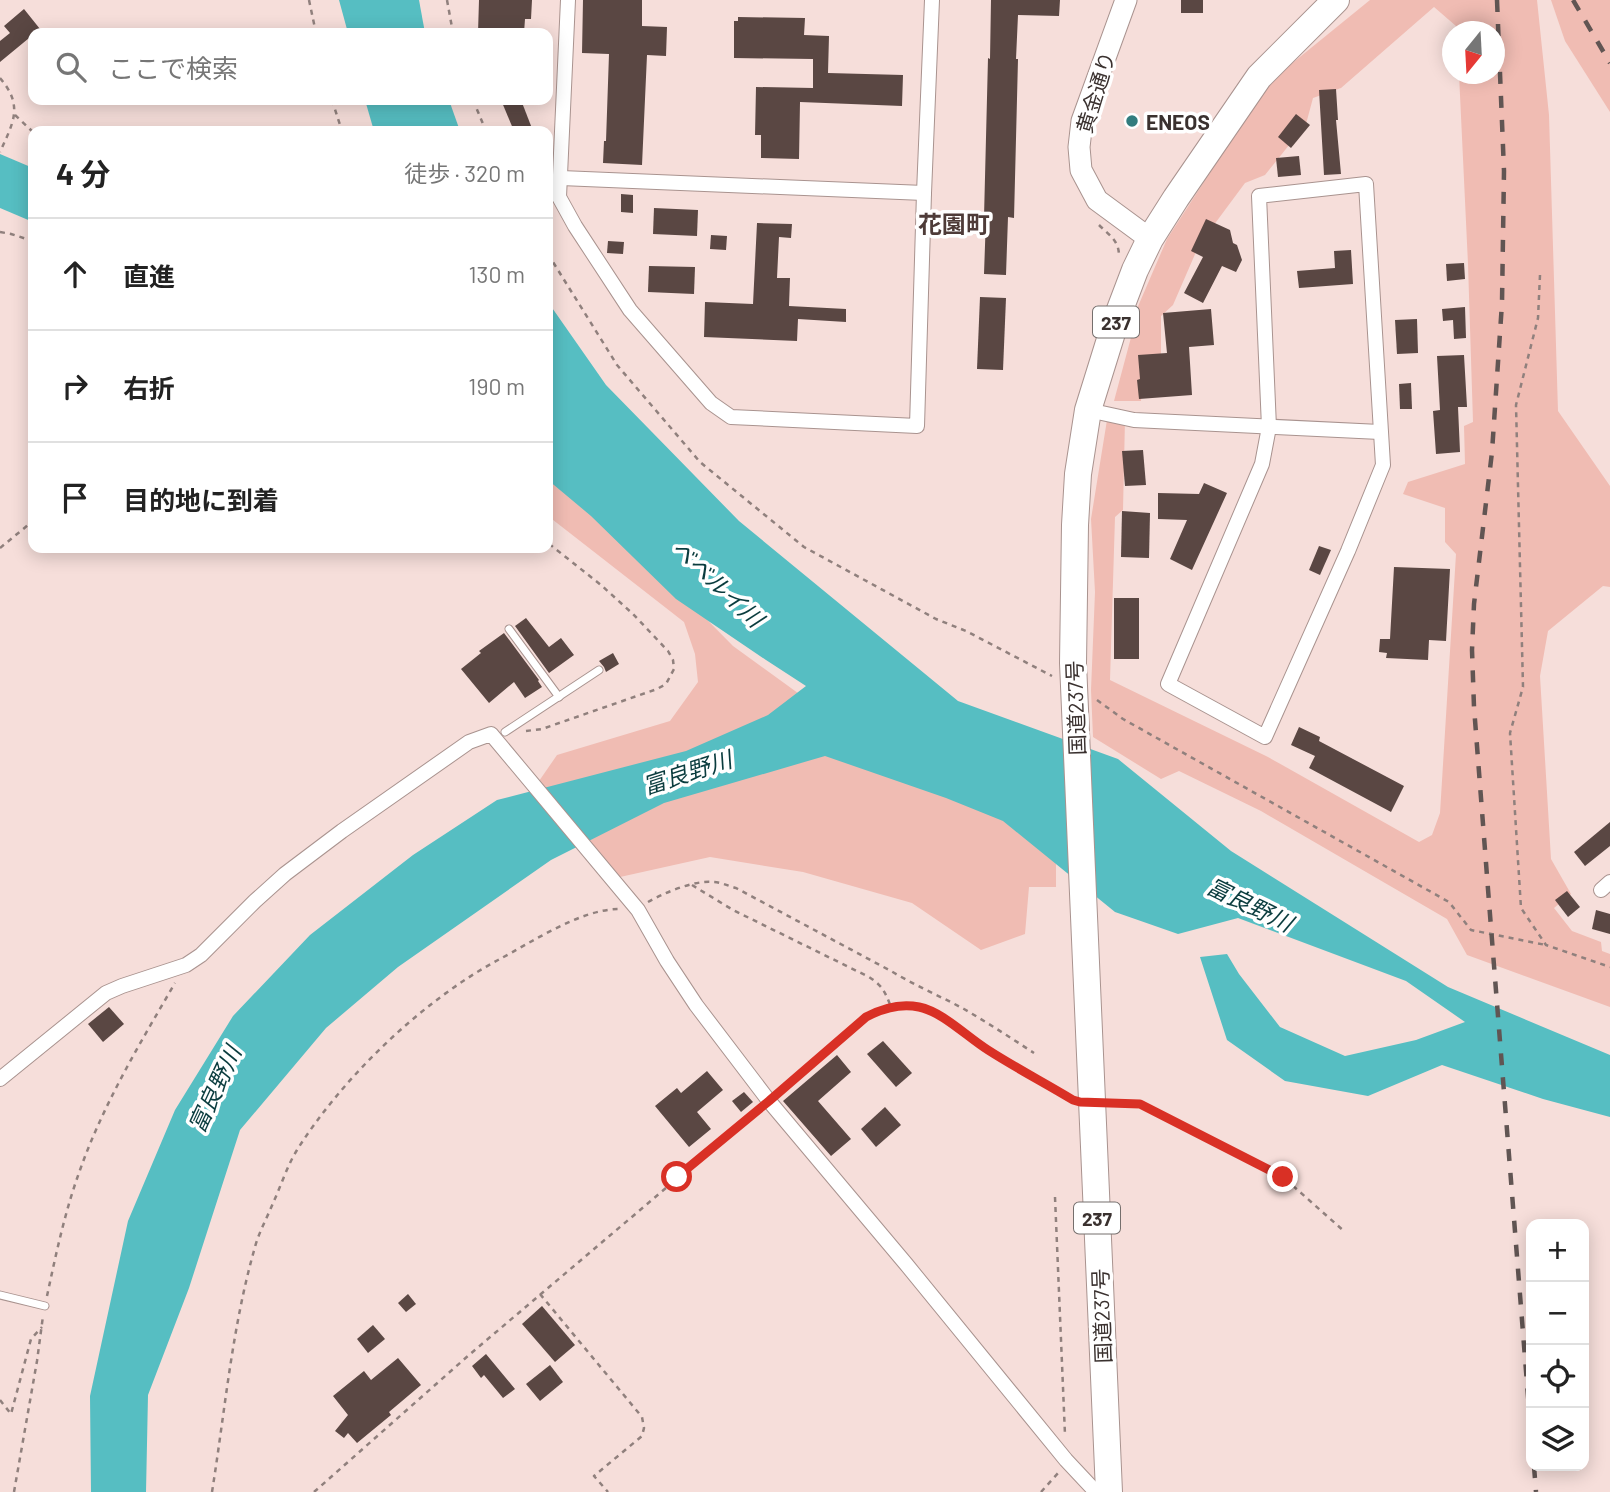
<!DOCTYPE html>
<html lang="ja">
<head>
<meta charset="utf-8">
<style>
  body { margin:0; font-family:Barlow,"Noto Sans JP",sans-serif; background:#f2f2f2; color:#222 }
  .controls { position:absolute; right:21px; bottom:21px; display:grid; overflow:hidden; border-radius:14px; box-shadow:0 4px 18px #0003 }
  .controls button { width:63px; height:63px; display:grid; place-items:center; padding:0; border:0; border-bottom:2px solid #e0e0e0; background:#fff; color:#222; font:35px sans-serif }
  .compass { position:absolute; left:1442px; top:21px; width:63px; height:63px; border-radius:50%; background:#fff; box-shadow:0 4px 18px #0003; rotate:198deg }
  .stop { position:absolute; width:21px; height:21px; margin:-16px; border:5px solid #d93025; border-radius:50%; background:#fff }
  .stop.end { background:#d93025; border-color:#fff; box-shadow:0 2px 7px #0008 }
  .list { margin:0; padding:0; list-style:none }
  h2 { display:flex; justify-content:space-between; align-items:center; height:91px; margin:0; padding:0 28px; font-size:30px }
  h2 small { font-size:23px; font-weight:400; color:#767676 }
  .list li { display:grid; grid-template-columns:46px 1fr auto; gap:21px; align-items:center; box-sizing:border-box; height:112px; padding:0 28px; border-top:2px solid #e0e0e0 }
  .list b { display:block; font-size:26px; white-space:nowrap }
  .list em { font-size:23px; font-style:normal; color:#767676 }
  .icon { flex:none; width:38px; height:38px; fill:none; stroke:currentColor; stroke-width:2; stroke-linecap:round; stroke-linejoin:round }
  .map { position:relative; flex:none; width:1610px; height:1492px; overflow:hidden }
  .search { position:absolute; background:#fff; box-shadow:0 4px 18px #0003; left:28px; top:28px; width:525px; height:77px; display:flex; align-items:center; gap:18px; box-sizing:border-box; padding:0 24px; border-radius:14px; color:#767676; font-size:26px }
  .panel { position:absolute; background:#fff; box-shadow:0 4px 18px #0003; left:28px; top:126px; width:525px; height:427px; border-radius:14px }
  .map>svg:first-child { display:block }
  .green { fill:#f0bcb3 }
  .water { fill:#56bec2 }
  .building { fill:#5a4743 }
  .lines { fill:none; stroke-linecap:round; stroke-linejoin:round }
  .lane-casing { stroke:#a9938f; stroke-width:9 }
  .street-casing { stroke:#a9938f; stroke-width:16 }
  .secondary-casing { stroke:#a9938f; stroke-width:23 }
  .highway-casing { stroke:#a9938f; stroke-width:28 }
  .path { stroke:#90807d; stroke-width:2.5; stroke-dasharray:5 5; stroke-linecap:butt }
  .lane { stroke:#fff; stroke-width:7 }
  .street { stroke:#fff; stroke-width:14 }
  .secondary { stroke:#fff; stroke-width:21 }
  .highway { stroke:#fff; stroke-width:26 }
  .rail { stroke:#615553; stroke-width:4.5; stroke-dasharray:12 12; stroke-linecap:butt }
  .route { stroke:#d93025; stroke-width:9 }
  .poi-dot { fill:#327c7e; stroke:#fff; stroke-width:2.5 }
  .labels { text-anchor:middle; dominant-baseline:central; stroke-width:7; stroke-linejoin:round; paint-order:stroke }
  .shield { fill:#fff; stroke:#756f6d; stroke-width:2 }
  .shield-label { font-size:19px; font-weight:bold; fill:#3a312f }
  .street-label { font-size:21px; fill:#3a312f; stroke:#fff }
  .poi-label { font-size:21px; font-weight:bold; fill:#3a312f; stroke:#fff; text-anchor:start }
  .water-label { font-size:23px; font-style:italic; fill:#0a3c3e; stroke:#fff }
  .quarter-label { font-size:24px; font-weight:bold; fill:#4e3b38; stroke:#fff }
</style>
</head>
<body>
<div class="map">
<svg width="1610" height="1492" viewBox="0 0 1610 1492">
  <rect width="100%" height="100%" fill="#f6deda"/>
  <!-- green -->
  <g class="green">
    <polygon points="1370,0 1537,0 1549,115 1558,411 1610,486 1610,587 1603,586 1548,631 1540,676 1551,859 1571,894 1554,908 1572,931 1601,942 1602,951 1610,954 1610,1007 1467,955 1447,919 1261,811 1179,771 1161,779 1093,737 1091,690 1095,592 1091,519 1107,420 1125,419 1123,510 1115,517 1110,680 1268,757 1419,842 1432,835 1440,813 1456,554 1445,542 1445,508 1403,494 1408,482 1465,464 1464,426 1473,422 1468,264 1459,74 1494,74 1494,32 1457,31 1456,26 1434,7 1341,88 1313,98 1306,124 1265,175 1245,183 1199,245 1173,305 1161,316 1161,355 1144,360 1141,401 1114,401 1133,330 1136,311 1167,239 1268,83"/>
    <polygon points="1551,0 1610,0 1610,112 1565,41"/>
    <polygon points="548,452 585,496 733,646 802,696 1037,839 1056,864 1056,887 1029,887 1025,934 981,950 912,903 803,872 710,857 611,879 528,797 557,755 670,721 698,682 695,654 684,622 548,516"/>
  </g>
  <!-- water -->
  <g class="water">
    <polygon points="339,0 419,0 425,33 348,33"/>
    <polygon points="365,100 449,100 460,131 374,131"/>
    <polygon points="0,154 33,168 33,222 0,208"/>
    <polygon points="548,302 606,385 739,521 958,701 1118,759 1231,851 1448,987 1610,1055 1610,1117 1543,1099 1442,1065 1368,1096 1285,1081 1227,1040 1200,957 1227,954 1239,974 1280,1027 1345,1056 1416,1040 1465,1022 1406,981 1238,918 1178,934 1115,912 1003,821 946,798 825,756 664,803 551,860 398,967 326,1028 240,1130 189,1288 148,1395 146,1492 91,1492 90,1396 128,1221 175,1110 233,1016 310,935 413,855 497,800 686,751 768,715 806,686 766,660 676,599 591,516 548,480"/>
  </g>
  <!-- building -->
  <g class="building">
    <polygon points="479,0 532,0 531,19 525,19 524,33 478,33"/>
    <polygon points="583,0 642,0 642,26 667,27 666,56 647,55 642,165 603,163 604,141 606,141 609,54 582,53"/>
    <polygon points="991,0 1060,0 1059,16 1018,15 1016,59 1018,59 1014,218 1008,217 1006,275 984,274 986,217 984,217 988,58 990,59"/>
    <rect x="1181" y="0" width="22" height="13"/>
    <polygon points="24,9 40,29 0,62 0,41 10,33 4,26"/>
    <polygon points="738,17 805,18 804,35 829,36 828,73 903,75 902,106 800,102 799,159 761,158 761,135 755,135 756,87 813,88 813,59 734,58 734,21 738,21"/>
    <polygon points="1336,89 1338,120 1336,120 1341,174 1324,175 1319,90"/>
    <polygon points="501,100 521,100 533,131 514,131"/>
    <polygon points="1296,114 1310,125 1291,148 1278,137"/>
    <polygon points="1299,156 1301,175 1278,177 1276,158"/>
    <polygon points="621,194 633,195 633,213 621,212"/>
    <polygon points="654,208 698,210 697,236 653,234"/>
    <polygon points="1206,219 1230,230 1233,243 1237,245 1242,260 1236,272 1222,266 1203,303 1184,293 1203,257 1191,251"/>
    <polygon points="757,223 792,224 791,238 779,237 777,278 790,278 789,306 846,309 846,322 798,319 797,341 704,337 705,302 753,304"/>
    <polygon points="711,235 727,236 726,250 710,249"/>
    <polygon points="608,241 624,242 623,254 607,253"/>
    <polygon points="1351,250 1353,284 1299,288 1297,271 1335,268 1334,251"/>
    <polygon points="1464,263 1465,279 1447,281 1446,264"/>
    <polygon points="649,266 695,267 694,294 648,292"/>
    <polygon points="980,297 1006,298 1003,370 977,369"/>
    <polygon points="1465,307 1466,338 1454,339 1453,320 1443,321 1442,309"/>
    <polygon points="1211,309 1214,345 1189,347 1192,395 1139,399 1137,380 1140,379 1138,355 1167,353 1163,313"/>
    <polygon points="1417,319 1418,353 1397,354 1395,320"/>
    <polygon points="1464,355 1467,407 1458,407 1460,452 1436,454 1433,411 1440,410 1437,356"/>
    <polygon points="1411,383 1412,409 1400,409 1399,384"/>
    <polygon points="1143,450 1146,485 1125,486 1122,451"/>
    <polygon points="1204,483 1227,493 1192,570 1170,559 1187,520 1158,519 1158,493 1199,494"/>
    <polygon points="1122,511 1150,513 1149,558 1121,557"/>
    <polygon points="1319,546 1331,550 1320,575 1309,570"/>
    <polygon points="1394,567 1450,569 1446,641 1429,640 1428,660 1386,658 1387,653 1379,652 1380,639 1390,639"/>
    <rect x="1114" y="598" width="25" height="61"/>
    <polygon points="526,618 549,647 561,638 574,655 549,673 515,626"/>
    <polygon points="504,633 539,680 538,681 542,687 525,698 514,682 489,703 461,669 481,653 479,651"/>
    <polygon points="613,653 619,664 606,672 604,667 599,661"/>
    <polygon points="1299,727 1320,737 1319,741 1404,786 1391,812 1309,768 1315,756 1291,745"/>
    <polygon points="1610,822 1610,846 1585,866 1574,852"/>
    <polygon points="1567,891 1580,907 1568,917 1555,900"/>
    <polygon points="1596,910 1610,914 1610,934 1592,929"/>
    <polygon points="109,1007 124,1024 103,1042 88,1024"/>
    <polygon points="883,1041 912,1073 896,1087 867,1054"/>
    <polygon points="837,1055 851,1072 818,1101 851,1139 831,1156 783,1101"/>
    <polygon points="707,1071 723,1090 697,1112 711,1129 689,1147 655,1106 677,1088 681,1093"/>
    <polygon points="744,1092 753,1102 741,1112 732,1101"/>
    <polygon points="885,1107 901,1125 876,1147 861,1129"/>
    <polygon points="408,1294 416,1304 406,1312 398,1303"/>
    <polygon points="542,1306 575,1345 555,1362 522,1324"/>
    <polygon points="373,1325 385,1339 368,1353 357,1339"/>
    <polygon points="486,1354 515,1389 503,1398 484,1375 481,1378 472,1366"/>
    <polygon points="398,1358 421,1385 389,1412 391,1415 357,1443 348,1433 344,1438 335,1431 348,1415 333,1396 364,1371 371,1380"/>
    <polygon points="550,1365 563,1382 540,1401 526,1384"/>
  </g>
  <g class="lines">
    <!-- lane casing -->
    <g class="lane-casing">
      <g id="lane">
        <polyline points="509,629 559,697"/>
        <polyline points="505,732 599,670"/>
        <polyline points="0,1295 45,1306"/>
      </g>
    </g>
    <!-- street casing -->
    <g class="street-casing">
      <g id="street">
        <polyline points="568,0 559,197 575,226 630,310 711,403 731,417 917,426 924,193 932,0"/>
        <polyline points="561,178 924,193"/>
        <polygon points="1366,184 1383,465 1348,551 1265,737 1168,684 1262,464 1269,427 1259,196"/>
        <polyline points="1088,410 1134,420 1380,432"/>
        <polyline points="1601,890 1610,882"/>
        <polyline points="0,1079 106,993 122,986 186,965 201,955 255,901 285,874 342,831 469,742 491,734 638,910 667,961 696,1005 769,1101 906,1264 1066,1460 1096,1492"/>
      </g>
    </g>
    <!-- secondary casing -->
    <g class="secondary-casing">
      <polyline id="secondary" points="1126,0 1082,121 1079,147 1081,170 1097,200 1150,239"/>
    </g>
    <!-- highway casing -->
    <g class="highway-casing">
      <polyline id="highway" points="1109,1492 1073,663 1075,525 1078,474 1088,410 1116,320 1135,270 1150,239 1176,198 1259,77 1336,0"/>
    </g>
    <!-- path -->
    <g class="path">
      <polyline points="309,0 316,33"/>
      <polyline points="447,0 453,33"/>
      <path d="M0 78C24 106 13 123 0 152"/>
      <polyline points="332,100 342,131"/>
      <polyline points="473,100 486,131"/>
      <polyline points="15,115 33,132"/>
      <path d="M1099 225C1109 235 1119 240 1119 256"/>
      <polyline points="0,232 11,234 33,241"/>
      <polyline points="548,254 617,365 700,462 804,547 936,619 966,631 1052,676"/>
      <polyline points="1540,275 1538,318 1516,405 1523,687 1510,733 1521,908 1546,945 1610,967"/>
      <polyline points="0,548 33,521"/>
      <polyline points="1097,700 1123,719 1449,902 1471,930 1546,945"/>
      <polyline points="526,731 542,729 657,689 666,684 674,669 673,660 668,651 633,614 601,585 548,543"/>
      <path d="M692 885 733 910 869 977C883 986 885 992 891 1007"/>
      <path d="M648 902C664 893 694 880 713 882 721 882 728 886 736 888L891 971C914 985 940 996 964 1009 988 1023 1011 1038 1034 1053"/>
      <polyline points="779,1092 866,1017 885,1007 917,1006 933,1012 986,1049 1072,1100"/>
      <polyline points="1114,1103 1140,1104 1283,1177 1345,1232"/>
      <polyline points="1055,1197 1065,1435"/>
      <polyline points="540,1294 642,1417 644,1428 642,1436 594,1476 608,1492"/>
      <path d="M47 1296C56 1254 65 1211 80 1170 103 1105 140 1043 175 983"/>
      <polyline points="0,1400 11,1414 31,1339 42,1327"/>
      <polyline points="14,1492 37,1361 43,1316"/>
      <path d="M212 1492C225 1411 232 1327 255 1247 259 1232 267 1218 273 1203 281 1186 287 1166 297 1150 343 1077 422 1001 498 960 532 942 581 909 619 909"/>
      <polyline points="314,1492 469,1355 758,1110"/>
      <polyline points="1041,1492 1059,1472"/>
    </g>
    <!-- lane -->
    <use href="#lane" class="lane"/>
    <!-- street -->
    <use href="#street" class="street"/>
    <!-- secondary -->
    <use href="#secondary" class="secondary"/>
    <!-- highway -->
    <use href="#highway" class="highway"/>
    <!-- rail -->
    <g class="rail">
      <polyline points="1497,0 1504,171 1502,303 1492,452 1474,604 1472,650 1474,707 1489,902 1531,1434"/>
      <polyline points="1573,0 1610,63"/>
      <polyline points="1534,1466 1536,1492"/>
    </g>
  </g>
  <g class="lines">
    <!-- route -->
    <path class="route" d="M677 1177 769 1101 866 1017C883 1008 900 1003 919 1007 943 1012 967 1037 988 1050 1016 1068 1045 1083 1073 1100L1080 1102 1140 1104 1283 1177"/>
  </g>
  <!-- markers -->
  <circle class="poi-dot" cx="1132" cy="121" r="7"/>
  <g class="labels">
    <!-- shield labels -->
    <g class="shield">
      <rect x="1093" y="306.5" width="46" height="31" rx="5"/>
      <rect x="1074" y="1202.5" width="46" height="31" rx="5"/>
    </g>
    <g class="shield-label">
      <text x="1116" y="322">237</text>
      <text x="1097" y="1218">237</text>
    </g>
    <!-- street labels -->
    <g class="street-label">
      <text transform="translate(1095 92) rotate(-73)">黄金通り</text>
      <text transform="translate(1075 708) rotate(-92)">国道237号</text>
      <text transform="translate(1101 1316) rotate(-92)">国道237号</text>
    </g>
    <!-- poi labels -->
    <g class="poi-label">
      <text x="1146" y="121">ENEOS</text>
    </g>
    <!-- water labels -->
    <g class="water-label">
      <text transform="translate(718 583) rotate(43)">ベベルイ川</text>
      <text transform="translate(687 772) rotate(-18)">富良野川</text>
      <text transform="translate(1250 904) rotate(26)">富良野川</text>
      <text transform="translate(214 1089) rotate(-65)">富良野川</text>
    </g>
    <!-- quarter labels -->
    <g class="quarter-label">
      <text x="954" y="223">花園町</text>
    </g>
  </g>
</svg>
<div class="controls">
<button>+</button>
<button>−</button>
<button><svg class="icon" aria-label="locate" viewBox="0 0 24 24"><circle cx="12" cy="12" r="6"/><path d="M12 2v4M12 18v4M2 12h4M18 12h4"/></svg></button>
<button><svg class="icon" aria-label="layers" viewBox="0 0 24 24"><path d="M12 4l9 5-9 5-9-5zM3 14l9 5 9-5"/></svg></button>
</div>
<svg class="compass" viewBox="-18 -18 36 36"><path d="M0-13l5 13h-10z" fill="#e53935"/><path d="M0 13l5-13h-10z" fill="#767676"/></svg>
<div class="stop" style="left:677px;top:1177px"></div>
<div class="stop end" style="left:1283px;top:1177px"></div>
<div class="search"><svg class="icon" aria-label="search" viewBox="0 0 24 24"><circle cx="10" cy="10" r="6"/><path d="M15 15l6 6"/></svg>ここで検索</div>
<section class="panel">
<h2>4 分<small>徒歩 · 320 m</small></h2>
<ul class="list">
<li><svg class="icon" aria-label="ahead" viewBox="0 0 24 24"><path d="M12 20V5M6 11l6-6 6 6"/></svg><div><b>直進</b></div><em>130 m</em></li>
<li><svg class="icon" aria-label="right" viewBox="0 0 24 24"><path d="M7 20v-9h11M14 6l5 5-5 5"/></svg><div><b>右折</b></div><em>190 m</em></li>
<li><svg class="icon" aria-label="arrive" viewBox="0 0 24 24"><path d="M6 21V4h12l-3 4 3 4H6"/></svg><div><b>目的地に到着</b></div></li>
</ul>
</section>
</div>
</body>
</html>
